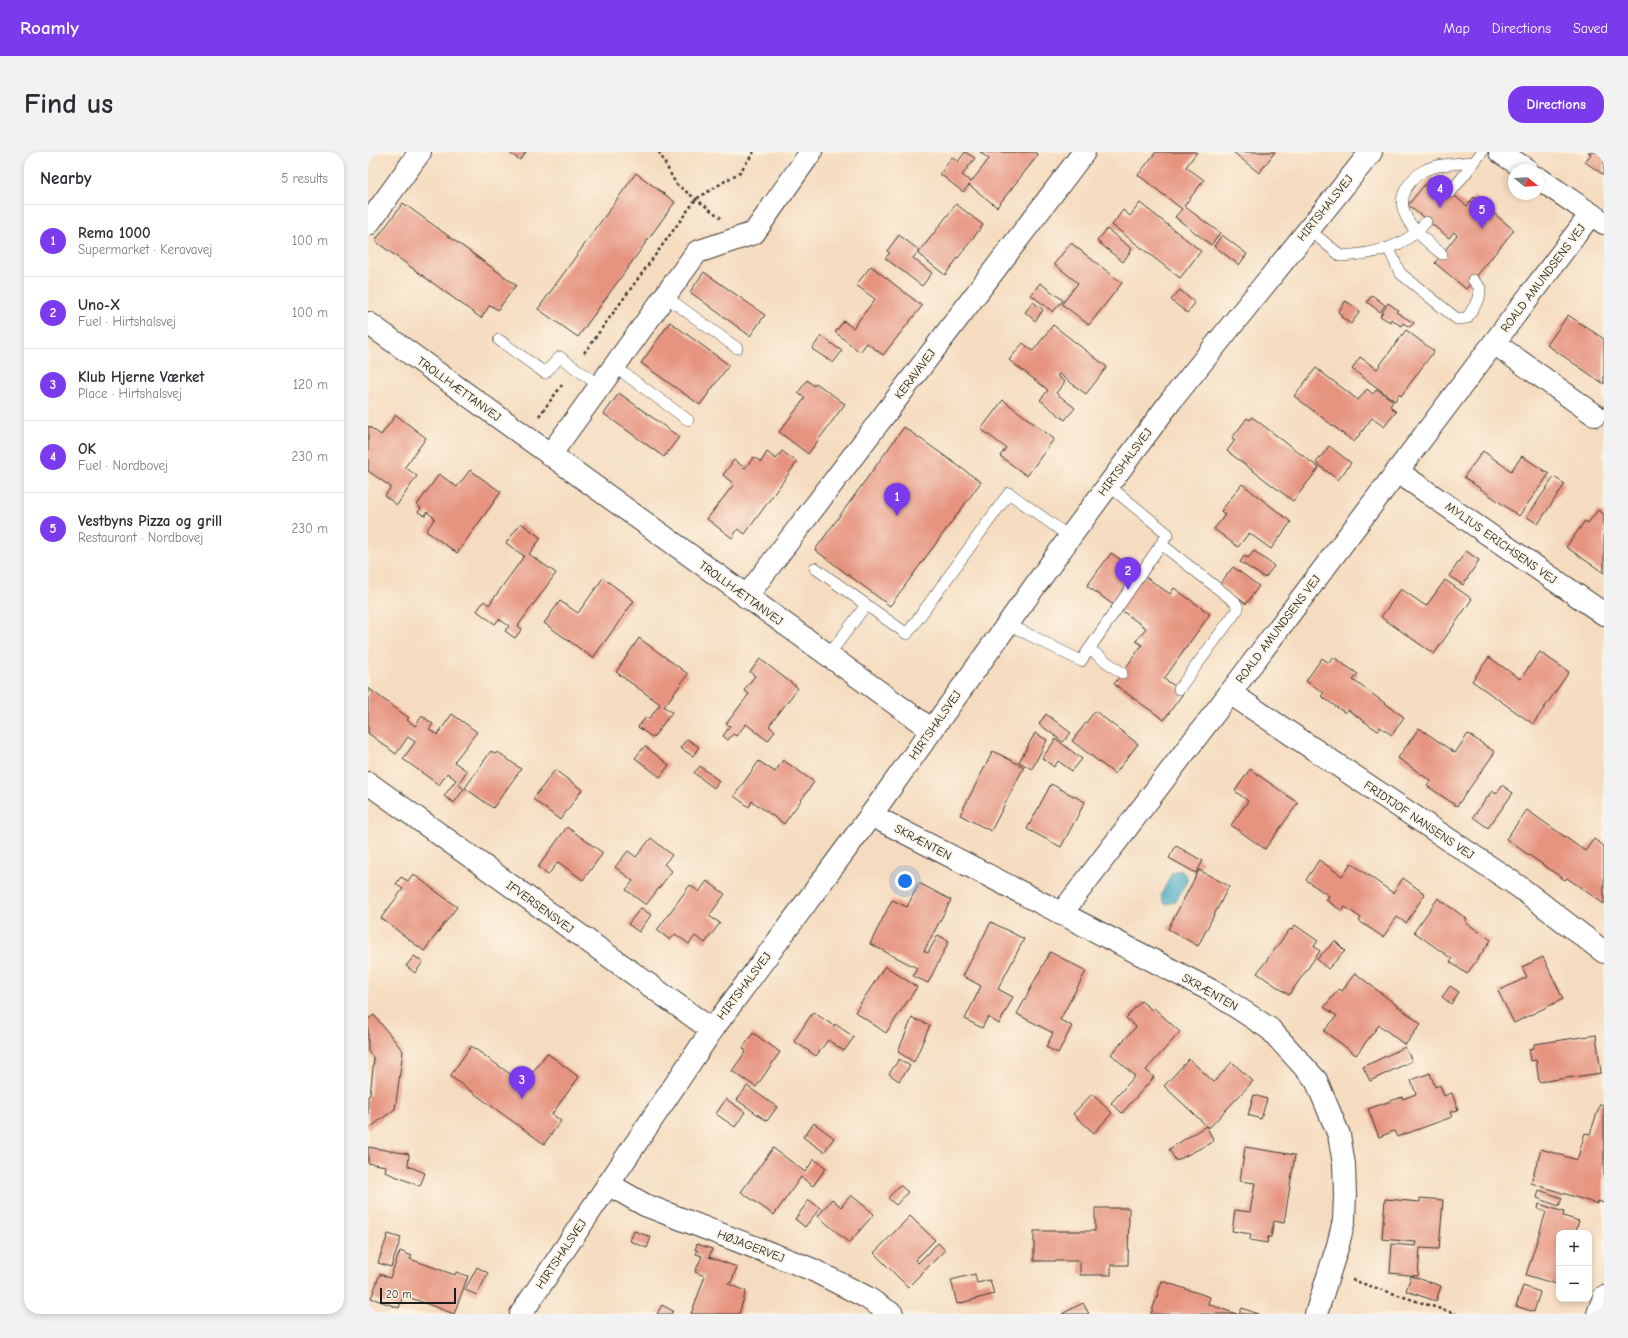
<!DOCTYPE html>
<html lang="en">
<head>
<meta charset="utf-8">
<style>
  body { margin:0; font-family:"Comic Neue",sans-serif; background:#f2f2f3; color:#2b2b33 }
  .controls { position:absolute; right:12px; bottom:12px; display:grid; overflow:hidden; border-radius:8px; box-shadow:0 2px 6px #0003 }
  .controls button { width:36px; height:36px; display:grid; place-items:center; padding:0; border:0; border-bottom:1px solid #e1e1e2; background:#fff; color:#2b2b33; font:20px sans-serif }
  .compass { position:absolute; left:1140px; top:12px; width:36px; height:36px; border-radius:50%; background:#fff; box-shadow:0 2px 6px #0003; rotate:108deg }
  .scale { position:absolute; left:12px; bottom:10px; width:76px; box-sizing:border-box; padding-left:4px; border:2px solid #1c1c1c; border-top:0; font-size:11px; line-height:14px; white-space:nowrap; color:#1c1c1c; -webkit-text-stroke:3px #fcf5e5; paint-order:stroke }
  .you { position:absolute; left:537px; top:729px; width:14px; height:14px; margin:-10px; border:3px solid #fff; border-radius:50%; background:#1a73e8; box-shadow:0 0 0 6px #1a73e833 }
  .badge { display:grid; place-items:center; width:26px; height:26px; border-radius:50%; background:#7c3aed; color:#fff; font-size:13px; font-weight:700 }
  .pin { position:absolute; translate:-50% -33px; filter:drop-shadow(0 1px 2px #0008) }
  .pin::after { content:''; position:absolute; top:21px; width:14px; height:12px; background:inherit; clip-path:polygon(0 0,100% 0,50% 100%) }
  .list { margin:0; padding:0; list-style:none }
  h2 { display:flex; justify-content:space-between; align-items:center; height:52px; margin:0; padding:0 16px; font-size:17px }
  h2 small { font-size:13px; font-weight:400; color:#7c7c81 }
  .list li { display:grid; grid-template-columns:26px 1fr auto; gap:12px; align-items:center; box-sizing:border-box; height:72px; padding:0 16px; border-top:1px solid #e1e1e2 }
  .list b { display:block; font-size:15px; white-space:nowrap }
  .list p { margin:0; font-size:13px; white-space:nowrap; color:#7c7c81 }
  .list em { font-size:13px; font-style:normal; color:#7c7c81 }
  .map { position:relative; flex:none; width:1236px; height:1162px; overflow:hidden; border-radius:16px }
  header { display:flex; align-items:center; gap:24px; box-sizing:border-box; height:56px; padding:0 20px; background:#7c3aed; color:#fff }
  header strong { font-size:19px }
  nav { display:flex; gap:22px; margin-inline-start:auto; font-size:14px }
  .intro { display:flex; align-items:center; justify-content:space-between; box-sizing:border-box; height:96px; padding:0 24px }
  h1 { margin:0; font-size:28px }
  .button { padding:10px 18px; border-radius:16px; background:#7c3aed; color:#fff; font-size:14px; font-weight:700 }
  main { display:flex; gap:24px; padding:0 24px }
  aside { flex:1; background:#fff; border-radius:16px; box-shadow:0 2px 6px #0003 }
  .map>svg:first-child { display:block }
  .water { fill:#45abc4; stroke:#306470 }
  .building { fill:#e69480 }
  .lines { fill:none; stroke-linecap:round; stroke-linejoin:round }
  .service-casing { stroke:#3d3935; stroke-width:12 }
  .minor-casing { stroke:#3d3935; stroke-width:24 }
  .tertiary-casing { stroke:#3d3935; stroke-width:24 }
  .path { stroke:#3d3935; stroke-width:2.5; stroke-dasharray:3 3; stroke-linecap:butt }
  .service { stroke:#fff; stroke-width:11 }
  .minor { stroke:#fff; stroke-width:22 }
  .tertiary { stroke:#fff; stroke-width:22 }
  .labels { text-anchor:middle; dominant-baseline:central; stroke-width:3.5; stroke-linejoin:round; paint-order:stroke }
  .street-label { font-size:12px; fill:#1c1c1c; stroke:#fcf5e5 }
</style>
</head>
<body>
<header>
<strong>Roamly</strong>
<nav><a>Map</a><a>Directions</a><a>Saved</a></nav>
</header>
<div class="intro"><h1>Find us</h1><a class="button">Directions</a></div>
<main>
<aside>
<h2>Nearby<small>5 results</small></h2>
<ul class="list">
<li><span class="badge">1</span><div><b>Rema 1000</b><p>Supermarket · Keravavej</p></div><em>100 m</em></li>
<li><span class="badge">2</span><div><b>Uno-X</b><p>Fuel · Hirtshalsvej</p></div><em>100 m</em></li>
<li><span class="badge">3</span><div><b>Klub Hjerne Værket</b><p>Place · Hirtshalsvej</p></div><em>120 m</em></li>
<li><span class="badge">4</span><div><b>OK</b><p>Fuel · Nordbovej</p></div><em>230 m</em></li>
<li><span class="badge">5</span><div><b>Vestbyns Pizza og grill</b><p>Restaurant · Nordbovej</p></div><em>230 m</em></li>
</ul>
</aside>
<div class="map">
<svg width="1236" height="1162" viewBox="0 0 1236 1162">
  <rect width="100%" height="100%" fill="#fcf5e5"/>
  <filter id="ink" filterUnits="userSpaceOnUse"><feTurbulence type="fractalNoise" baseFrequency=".025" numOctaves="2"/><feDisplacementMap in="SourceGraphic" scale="8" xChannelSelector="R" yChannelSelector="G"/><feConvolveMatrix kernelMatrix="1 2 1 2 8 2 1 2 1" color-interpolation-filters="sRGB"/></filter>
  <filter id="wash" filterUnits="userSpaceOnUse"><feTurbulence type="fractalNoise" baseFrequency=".012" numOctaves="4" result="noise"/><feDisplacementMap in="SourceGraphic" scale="16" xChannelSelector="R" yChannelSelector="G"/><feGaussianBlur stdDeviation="0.9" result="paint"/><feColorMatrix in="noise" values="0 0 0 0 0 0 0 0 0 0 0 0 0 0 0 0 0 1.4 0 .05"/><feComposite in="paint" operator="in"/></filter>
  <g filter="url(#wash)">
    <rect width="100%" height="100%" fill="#f5dcc0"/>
    <!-- water -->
    <polygon class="water" points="812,718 819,724 819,729 808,750 799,752 796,751 793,743 804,721"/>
    <g id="blocks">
      <!-- building -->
      <g class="building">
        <polygon points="140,0 158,0 152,8"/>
        <polygon points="597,0 607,6 594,23 603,30 621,7 612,0 667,0 670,3 629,55 601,33 595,40 572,22 584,5 590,10"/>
        <polygon points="788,0 829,0 818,15 836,28 816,54 852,81 843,93 807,65 814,57 770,23"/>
        <polygon points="865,0 907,0 891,21"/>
        <polygon points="1220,0 1236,0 1236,23 1217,10 1223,2"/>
        <polygon points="268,21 307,50 210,185 170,157"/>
        <polygon points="1063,25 1099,54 1106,45 1146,78 1098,137 1067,111 1089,83 1086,80 1081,86 1040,53"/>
        <polygon points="35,51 148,133 130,158 122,153 113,166 7,89"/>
        <polygon points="772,51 833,99 812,126 744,73 755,58 762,64"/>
        <polygon points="588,52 615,73 577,123 550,102"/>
        <polygon points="739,77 764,97 755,110 729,89"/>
        <polygon points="531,83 551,98 545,106 564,121 554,134 517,106 522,101 519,99"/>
        <polygon points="854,83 879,102 871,113 846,94"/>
        <polygon points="703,91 754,131 721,173 694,152 710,131 686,112"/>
        <polygon points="503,114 554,154 515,203 499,191 492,200 467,180 476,169 485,176 507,147 488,133"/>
        <polygon points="336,120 397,163 382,184 322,140"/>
        <polygon points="672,131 695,148 685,160 663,143"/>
        <polygon points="812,138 827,151 819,161 803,148"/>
        <polygon points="1004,143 1017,153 1012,160 999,150"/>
        <polygon points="978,149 992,159 983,172 973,165 974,163 970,160"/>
        <polygon points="665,150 675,158 667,169 657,160"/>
        <polygon points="1020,151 1030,158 1028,160 1046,171 1042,175 1035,171 1033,174 1023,167 1022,170 1012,164"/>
        <polygon points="1200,163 1236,187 1236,232 1179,193"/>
        <polygon points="302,170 361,213 332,253 273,211"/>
        <polygon points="685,173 739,215 718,242 691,222 689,224 697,230 688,241 707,256 697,268 672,248 680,238 641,208 655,191 665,199"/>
        <polygon points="1038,178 1066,199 1033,244 1031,242 1027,249 984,217 992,205 1009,217"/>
        <polygon points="453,184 474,199 465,211 444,197"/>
        <polygon points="948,216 990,248 999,237 1005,242 1009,237 1025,249 1022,254 1028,260 1016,275 1004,266 986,290 926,244"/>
        <polygon points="439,228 446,234 448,231 477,252 440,302 411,280 437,246 430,241"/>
        <polygon points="251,241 311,285 296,305 236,262"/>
        <polygon points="635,248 686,287 659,324 632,304 638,296 613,277"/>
        <polygon points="28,263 58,286 37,315 49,324 29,353 17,344 23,335 0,319 0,274 13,283"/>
        <polygon points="884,265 951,316 925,349 859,299 867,288 864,286 879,266 882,268"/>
        <polygon points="536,275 613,330 522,454 447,398"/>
        <polygon points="961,294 983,311 970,328 948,311"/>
        <polygon points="414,299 429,310 377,382 370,377 364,386 339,367 366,332 355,323 366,308 377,316 386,305 393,310 399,300 408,307"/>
        <polygon points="1115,299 1143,319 1154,304 1181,322 1151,364 1096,325"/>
        <polygon points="102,318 133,340 89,401 58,379 67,366 59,360 57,364 50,360 53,356 49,353 71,322 89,335"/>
        <polygon points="1186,325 1197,332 1170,372 1159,365"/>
        <polygon points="874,332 923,370 903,397 881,381 870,395 846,377 857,363 853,359"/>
        <polygon points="1230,358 1236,362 1236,421 1198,395 1217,369 1220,371"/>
        <polygon points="153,371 173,386 161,402 188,421 150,474 154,477 147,486 137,479 141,474 131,467 127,472 109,459 116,449 121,453 156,404 138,391"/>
        <polygon points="886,399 906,414 897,426 872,410 876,404 880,406"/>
        <polygon points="1098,399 1111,408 1095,433 1081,424"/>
        <polygon points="743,401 802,442 806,436 842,462 796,527 816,540 796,568 746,532 774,493 768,489 778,476 719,434"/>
        <polygon points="865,415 891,434 878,452 852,432"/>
        <polygon points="235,426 266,449 225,506 176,471 192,449 210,461"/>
        <polygon points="1077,428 1104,447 1066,502 1013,465 1033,437 1058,454"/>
        <polygon points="271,486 320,522 296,555 304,560 285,586 270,575 278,565 281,567 292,552 248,520"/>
        <polygon points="1172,500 1201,520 1165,572 1104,529 1121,505 1152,527"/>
        <polygon points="965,505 990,522 985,528 1036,565 1024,583 1012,575 1010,579 980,558 977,561 953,544 956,541 938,529 954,506 961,511"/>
        <polygon points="392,507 430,536 401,574 407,579 400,589 378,572 368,584 365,582 360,588 355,584 362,574 358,572 381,542 376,538 387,524 382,520"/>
        <polygon points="0,536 41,566 39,568 47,574 54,564 65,572 61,577 69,583 84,562 109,580 86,610 99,619 90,632 96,637 86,651 76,644 88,628 79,621 71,633 35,607 47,590 40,585 28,602 0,581"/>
        <polygon points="727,559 770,592 747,622 704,589"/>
        <polygon points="678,562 703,581 695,590 671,572"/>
        <polygon points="1051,576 1087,601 1100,582 1127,600 1089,654 1059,634 1063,629 1030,606"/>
        <polygon points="667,581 679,588 664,617 651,610"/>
        <polygon points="319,587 331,595 325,604 312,596"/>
        <polygon points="688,587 714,607 704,619 690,609 686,615 674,606"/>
        <polygon points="277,594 301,613 292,625 267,606"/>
        <polygon points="123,599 127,602 130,600 153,617 125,656 97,636"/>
        <polygon points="625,599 656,615 623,679 592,663"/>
        <polygon points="415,608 446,630 416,672 384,649 381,655 366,644 391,609 407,620"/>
        <polygon points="332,614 351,629 346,636 326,621"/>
        <polygon points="882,617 930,651 897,697 863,673 880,649 867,639"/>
        <polygon points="187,618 214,638 192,668 165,647"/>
        <polygon points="683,632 717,650 693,695 659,677"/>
        <polygon points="1134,633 1145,641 1120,676 1105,665 1124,639 1128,642"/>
        <polygon points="1159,658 1217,699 1226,687 1236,694 1236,752 1199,726 1197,728 1138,687"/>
        <polygon points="199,675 235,701 215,728 190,710 180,723 170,715"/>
        <polygon points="283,686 304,703 296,712 304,719 278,753 258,738 265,729 247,715 260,699 268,705"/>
        <polygon points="808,694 835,709 828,721 801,706"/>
        <polygon points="951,708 974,724 983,711 1025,741 1035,726 1057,742 1038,771 1029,765 1015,785 991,769 993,766 977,755 974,759 958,748 961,744 938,728"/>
        <polygon points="831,718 861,734 830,794 800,777"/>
        <polygon points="45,722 89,755 56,799 13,766 35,737 28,732 33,725 40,729"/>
        <polygon points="339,729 357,742 341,764 352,771 337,791 327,784 321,792 307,782 302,788 289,778 322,733 331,740"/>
        <polygon points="551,731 583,748 556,799 560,801 570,783 581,789 560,831 545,824 549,816 502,792 524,748 539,755"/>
        <polygon points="1070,746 1099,767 1097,770 1123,788 1099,822 1082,810 1084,807 1046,780"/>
        <polygon points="273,756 283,763 271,780 260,772"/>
        <polygon points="623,770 656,787 630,837 645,845 631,872 620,865 614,876 597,867 613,834 595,824"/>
        <polygon points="927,773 950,789 946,794 952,799 921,843 889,821 922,777 924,778"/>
        <polygon points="967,789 977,799 960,817 949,807"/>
        <polygon points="682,800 718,819 692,868 704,874 690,901 678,895 685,881 649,862"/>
        <polygon points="46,804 55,810 47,821 38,814"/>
        <polygon points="1175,805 1195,847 1146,871 1130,839 1159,825 1154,815"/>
        <polygon points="517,814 549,835 518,881 487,860"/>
        <polygon points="987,821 1053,872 1037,893 1011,873 988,903 956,879 969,864 956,855 971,837 974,839"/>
        <polygon points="1082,834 1091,840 1083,852 1074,845"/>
        <polygon points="773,849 784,858 786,856 812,880 778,918 786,925 754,961 743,951 767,924 743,902 768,875 758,866"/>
        <polygon points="445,860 466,874 467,872 486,885 476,899 460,888 448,904 426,889"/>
        <polygon points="6,863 35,899 27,957 0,977 0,944 2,943 6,907 0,899 0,867"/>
        <polygon points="544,866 562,873 546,910 530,900"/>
        <polygon points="385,881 412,900 388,935 364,919 378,899 375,896"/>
        <polygon points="1228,883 1233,921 1171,930 1168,908 1163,909 1161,897 1166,896 1166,892"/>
        <polygon points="103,894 156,932 179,901 211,925 184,962 193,969 176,992 82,924"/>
        <polygon points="1037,895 1044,909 1002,929 995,915"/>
        <polygon points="531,907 542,914 531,929 521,922"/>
        <polygon points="821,907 846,930 864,910 885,929 841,976 796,934"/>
        <polygon points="1062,921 1067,935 1072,933 1076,944 1084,941 1090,958 1082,960 1084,965 1029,985 1026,979 1011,985 1000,957 1034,945 1035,947 1048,942 1043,928"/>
        <polygon points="379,934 409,955 399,969 369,948"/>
        <polygon points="724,942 744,961 726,981 705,962"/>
        <polygon points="886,943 899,947 893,967 880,963"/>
        <polygon points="358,947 377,960 367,975 348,962"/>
        <polygon points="1232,952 1236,953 1236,1051 1230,1049 1229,1052 1163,1031 1173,997 1209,1008 1217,981 1222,982"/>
        <polygon points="446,971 466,986 456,1000 435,985"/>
        <polygon points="838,974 846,989 808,1009 801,997"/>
        <polygon points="0,995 41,1002 40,1014 57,1021 52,1034 17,1020 18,1014 0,1011"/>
        <polygon points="877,995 927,1003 916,1071 906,1069 903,1085 900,1085 899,1091 882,1088 883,1082 864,1079 867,1058 882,1060 887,1031 872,1029"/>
        <polygon points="405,996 437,1020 446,1007 458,1016 445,1034 433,1025 406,1063 373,1040"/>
        <polygon points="532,1033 540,1040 528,1053 520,1046"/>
        <polygon points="1171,1038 1194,1046 1191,1054 1169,1046"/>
        <polygon points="483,1043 506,1062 481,1091 450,1064 464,1047 473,1055"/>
        <polygon points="1052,1046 1075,1048 1071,1097 1052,1096 1050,1124 1022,1121 1024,1092 1047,1094 1048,1090 1014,1087 1017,1047 1052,1050"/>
        <polygon points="441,1048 452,1056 437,1075 427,1067"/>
        <polygon points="1171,1052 1196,1060 1195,1064 1211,1069 1207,1081 1191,1081 1191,1133 1158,1123 1178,1060 1170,1057"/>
        <polygon points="727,1056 761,1056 760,1113 743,1113 743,1123 712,1123 712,1109 666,1109 666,1079 727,1079"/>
        <polygon points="542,1064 567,1088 547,1108 550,1111 570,1091 577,1098 540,1135 506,1101"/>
        <polygon points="266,1079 283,1085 279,1096 262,1089"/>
        <polygon points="20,1082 33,1086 23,1115 10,1111"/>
        <polygon points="329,1092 344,1097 341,1105 369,1115 363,1131 361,1130 360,1132 378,1139 371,1162 323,1162 337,1124 327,1120 334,1104 328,1102 330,1098 327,1098"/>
        <polygon points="32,1099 44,1104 42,1107 87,1123 88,1120 100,1124 86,1162 35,1143 31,1156 3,1146 12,1122 22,1126"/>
        <polygon points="109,1115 120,1121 109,1143 97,1138"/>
        <polygon points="607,1122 609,1131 622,1128 626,1142 589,1152 583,1128"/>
        <polygon points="1043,1124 1073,1134 1068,1149 1038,1139"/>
        <polygon points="794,1129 842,1145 840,1152 869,1162 783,1162"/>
        <polygon points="1155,1134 1172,1140 1166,1160 1148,1154"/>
        <polygon points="715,1151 721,1162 694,1162"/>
        <polygon points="294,1153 305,1159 303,1162 289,1162"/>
        <polygon points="874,1156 890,1162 871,1162"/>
      </g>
    </g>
  </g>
  <g filter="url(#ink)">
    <use href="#blocks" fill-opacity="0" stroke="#3d3935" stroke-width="1"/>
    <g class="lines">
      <!-- service casing -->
      <g class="service-casing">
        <g id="service">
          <polyline points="1083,40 1114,0"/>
          <path d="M940 77 973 104C1006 102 1037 96 1058 70"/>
          <polyline points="1021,97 1032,121 1089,167 1099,166 1111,147 1112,136 1105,128"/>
          <path d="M1074 102C1054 86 1020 60 1041 32 1045 27 1051 21 1057 18 1072 11 1090 12 1106 10"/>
          <polyline points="297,144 369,196"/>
          <polyline points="131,188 177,221 192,205 232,234"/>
          <polyline points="246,214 320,268"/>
          <polyline points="793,392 867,450 870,457 811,537"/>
          <polyline points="447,416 539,482 641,341 702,385"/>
          <polyline points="640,472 713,509 800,382 740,333"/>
          <polyline points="721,497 754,521"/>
          <polyline points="460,504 498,453"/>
        </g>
      </g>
      <!-- minor casing -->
      <g class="minor-casing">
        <g id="minor">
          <polyline points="1132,0 1159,18"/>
          <polyline points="1170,26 1236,71"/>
          <polyline points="0,72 52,0"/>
          <polyline points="0,171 564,578"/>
          <polyline points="1126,191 1227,263"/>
          <polyline points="182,303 329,100 386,81 443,0"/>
          <polyline points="1030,320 1236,462"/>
          <polyline points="378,445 716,0"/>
          <polyline points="862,541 1150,734 1236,800"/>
          <polyline points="0,631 344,878"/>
          <polyline points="503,663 844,839 902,877 948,928 971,983 976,1012 977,1043 976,1068 970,1093 948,1162"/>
          <polyline points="693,762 862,541 1223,62"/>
          <polyline points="240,1032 277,1053 443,1117 498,1145 524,1162"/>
          <polyline points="1230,1162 1236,1145"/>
        </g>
      </g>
      <!-- tertiary casing -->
      <g class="tertiary-casing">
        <polyline id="tertiary" points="153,1162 344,878 503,663 702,385 802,250 1003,0"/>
      </g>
      <!-- path -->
      <g class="path">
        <polyline points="291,0 308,32 353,66"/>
        <polyline points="216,201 328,47 372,20 386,0"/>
        <polyline points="171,264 194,233"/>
        <polyline points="984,1128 1088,1162"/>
      </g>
      <!-- service -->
      <use href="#service" class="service"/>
      <!-- minor -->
      <use href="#minor" class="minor"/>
      <!-- tertiary -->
      <use href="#tertiary" class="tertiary"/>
    </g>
  </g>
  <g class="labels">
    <!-- street labels -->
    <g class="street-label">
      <text transform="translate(957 56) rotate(-51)">HIRTSHALSVEJ</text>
      <text transform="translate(1175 126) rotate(-53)">ROALD AMUNDSENS VEJ</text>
      <text transform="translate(547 222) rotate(-53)">KERAVAVEJ</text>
      <text transform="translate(91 237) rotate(36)">TROLLHÆTTANVEJ</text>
      <text transform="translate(757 310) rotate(-53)">HIRTSHALSVEJ</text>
      <text transform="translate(1133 391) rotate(35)">MYLIUS ERICHSENS VEJ</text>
      <text transform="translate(373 441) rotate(36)">TROLLHÆTTANVEJ</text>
      <text transform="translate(910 477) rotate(-53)">ROALD AMUNDSENS VEJ</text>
      <text transform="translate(567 573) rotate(-55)">HIRTSHALSVEJ</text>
      <text transform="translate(1051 668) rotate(34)">FRIDTJOF NANSENS VEJ</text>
      <text transform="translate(555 690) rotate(28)">SKRÆNTEN</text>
      <text transform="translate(172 755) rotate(36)">IFVERSENSVEJ</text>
      <text transform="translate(376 834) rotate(-53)">HIRTSHALSVEJ</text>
      <text transform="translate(842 840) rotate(30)">SKRÆNTEN</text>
      <text transform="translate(383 1094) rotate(21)">HØJAGERVEJ</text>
      <text transform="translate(193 1102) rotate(-56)">HIRTSHALSVEJ</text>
    </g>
  </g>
</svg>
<div class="controls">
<button>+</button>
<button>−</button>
</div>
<svg class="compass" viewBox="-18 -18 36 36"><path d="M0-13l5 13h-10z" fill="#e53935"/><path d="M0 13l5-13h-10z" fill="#7c7c81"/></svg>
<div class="scale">20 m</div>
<div class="you"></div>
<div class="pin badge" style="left:529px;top:364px">1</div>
<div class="pin badge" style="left:760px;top:438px">2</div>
<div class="pin badge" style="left:154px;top:947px">3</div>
<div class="pin badge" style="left:1072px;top:56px">4</div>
<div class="pin badge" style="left:1114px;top:77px">5</div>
</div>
</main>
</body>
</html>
